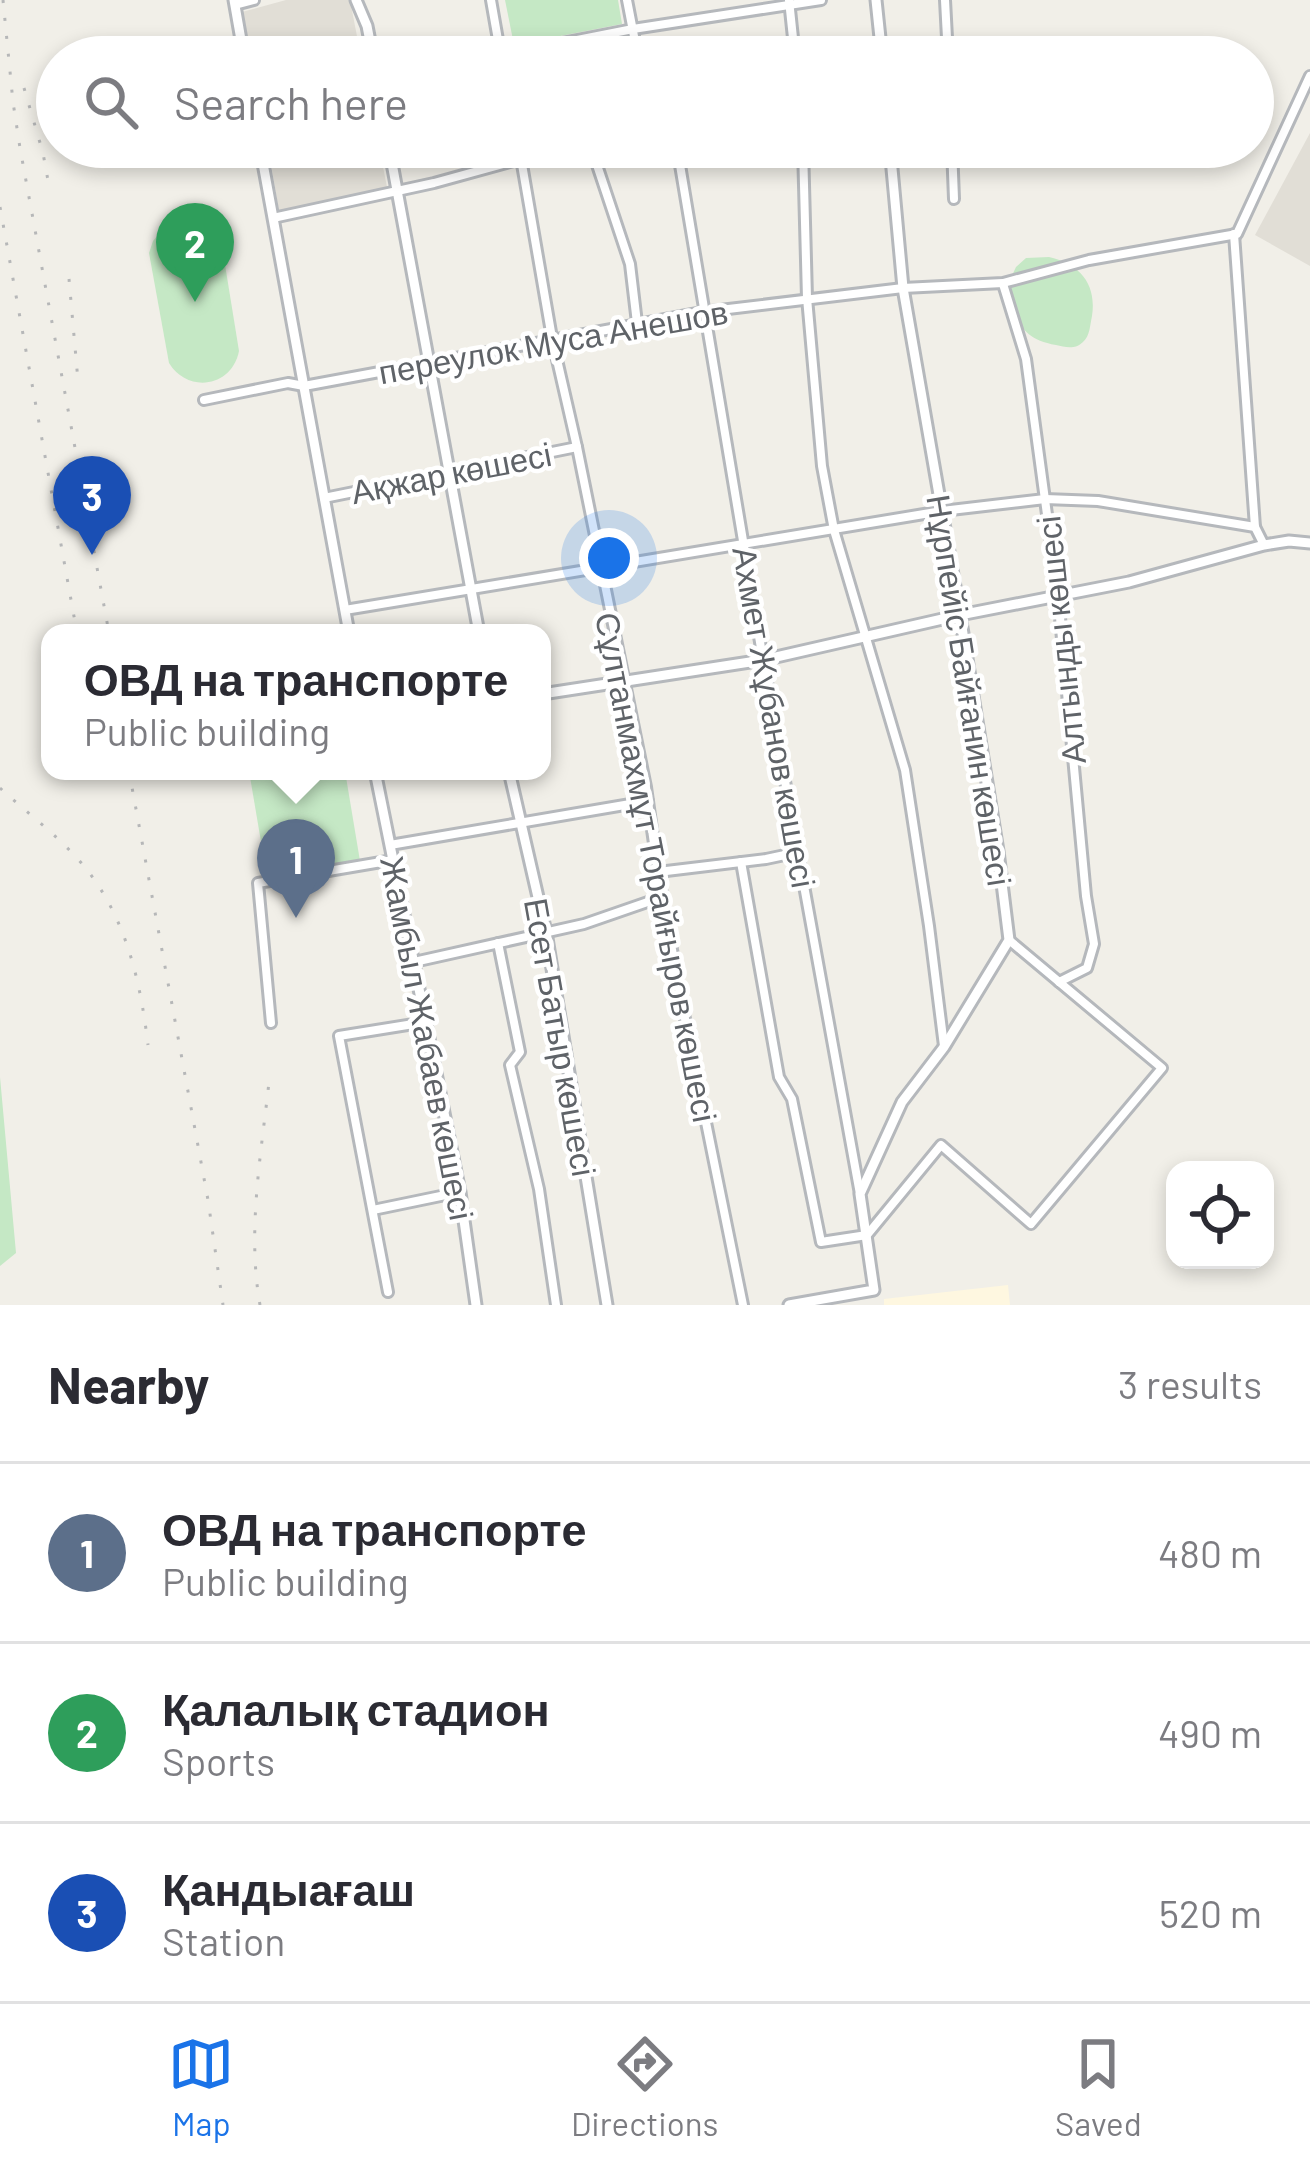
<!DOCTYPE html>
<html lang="en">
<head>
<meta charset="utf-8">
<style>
  body { margin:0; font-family:Barlow,sans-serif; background:#f2f2f3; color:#2b2b33 }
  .controls { position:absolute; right:36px; bottom:36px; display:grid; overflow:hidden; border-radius:24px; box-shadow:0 6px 18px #0003 }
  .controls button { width:108px; height:108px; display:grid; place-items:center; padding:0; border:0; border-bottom:3px solid #e1e1e2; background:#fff; color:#2b2b33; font:60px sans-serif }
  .you { position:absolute; left:609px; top:558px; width:42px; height:42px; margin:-30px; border:9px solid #fff; border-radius:50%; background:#1a73e8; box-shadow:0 0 0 18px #1a73e833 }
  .badge { display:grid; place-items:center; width:78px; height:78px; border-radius:50%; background:#1a73e8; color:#fff; font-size:39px; font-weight:700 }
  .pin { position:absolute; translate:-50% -99px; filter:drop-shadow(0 3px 6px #0008) }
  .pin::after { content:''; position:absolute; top:63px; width:42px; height:36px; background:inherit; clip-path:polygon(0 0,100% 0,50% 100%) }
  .popup { position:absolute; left:41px; top:624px; width:510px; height:156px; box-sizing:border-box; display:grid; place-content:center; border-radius:24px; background:#fff; filter:drop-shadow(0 3px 9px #0005); font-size:39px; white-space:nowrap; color:#7c7c81 }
  .popup b { font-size:45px; color:#2b2b33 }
  .popup::after { content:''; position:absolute; left:50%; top:100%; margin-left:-24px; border:24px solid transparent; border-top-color:#fff }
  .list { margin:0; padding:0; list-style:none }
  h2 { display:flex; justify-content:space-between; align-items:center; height:156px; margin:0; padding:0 48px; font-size:51px }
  h2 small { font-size:39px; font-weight:400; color:#7c7c81 }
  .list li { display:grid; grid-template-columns:78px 1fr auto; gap:36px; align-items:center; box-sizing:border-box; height:180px; padding:0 48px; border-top:3px solid #e1e1e2 }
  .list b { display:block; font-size:45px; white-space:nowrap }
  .list p { margin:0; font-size:39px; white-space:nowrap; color:#7c7c81 }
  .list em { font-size:39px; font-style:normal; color:#7c7c81 }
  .icon { flex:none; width:66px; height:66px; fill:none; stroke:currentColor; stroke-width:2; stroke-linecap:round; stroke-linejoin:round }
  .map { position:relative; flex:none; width:1310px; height:1305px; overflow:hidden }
  .search { position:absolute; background:#fff; box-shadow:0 6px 18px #0003; left:36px; right:36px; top:36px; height:132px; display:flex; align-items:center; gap:30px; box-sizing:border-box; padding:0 42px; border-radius:66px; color:#7c7c81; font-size:45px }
  .sheet { height:696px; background:#fff }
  nav { display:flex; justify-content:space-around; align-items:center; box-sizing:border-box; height:168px; border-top:3px solid #e1e1e2; background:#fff; font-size:33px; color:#7c7c81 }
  nav a { display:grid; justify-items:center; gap:6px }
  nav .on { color:#1a73e8 }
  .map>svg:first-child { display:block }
  .commercial { fill:#fef7e0 }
  .education { fill:#e1ded6 }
  .green { fill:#c5e8c5 }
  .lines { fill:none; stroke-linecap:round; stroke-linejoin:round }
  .minor-casing { stroke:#b5b8bc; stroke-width:14 }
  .tertiary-casing { stroke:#b5b8bc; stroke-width:15 }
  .minor { stroke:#fff; stroke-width:8 }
  .tertiary { stroke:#fff; stroke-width:9 }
  .rail { stroke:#b6b7b8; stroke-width:3; stroke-dasharray:3 15; stroke-linecap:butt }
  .labels { text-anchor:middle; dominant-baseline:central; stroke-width:9; stroke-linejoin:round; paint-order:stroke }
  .street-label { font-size:33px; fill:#5f6368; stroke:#fff }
</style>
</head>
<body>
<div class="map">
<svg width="1310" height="1305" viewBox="0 0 1310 1305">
  <rect width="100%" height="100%" fill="#f1efe8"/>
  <!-- commercial -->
  <polygon class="commercial" points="1008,1285 1010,1305 884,1305 884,1299"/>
  <!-- education -->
  <g class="education">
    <polygon points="286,0 350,0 361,57 251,57 242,12"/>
    <polygon points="1310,133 1310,266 1255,235"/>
    <polygon points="268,147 379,147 387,187 279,211"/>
  </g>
  <!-- green -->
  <g class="green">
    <polygon points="505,0 618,0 622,24 514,45"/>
    <path d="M189 221 213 231 221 240 239 351C232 387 188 394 169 363L149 253 153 241 168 223Z"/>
    <path d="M1049 257C1079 264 1097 283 1092 316 1090 325 1090 336 1083 342 1075 350 1065 347 1056 345 1018 338 1017 319 1007 286L1016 267 1026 258Z"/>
    <polygon points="249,771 345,771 360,861 267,877"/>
    <polygon points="0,1077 16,1253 0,1266"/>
  </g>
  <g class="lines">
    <!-- minor casing -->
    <g class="minor-casing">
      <g id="minor">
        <polyline points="491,0 501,57"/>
        <polyline points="627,0 638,57"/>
        <polyline points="789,0 795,57"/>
        <polyline points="945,0 948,57"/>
        <polyline points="235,5 254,0"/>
        <polyline points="501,55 633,29 821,0"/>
        <polyline points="519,147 552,338 577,447 646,787 658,872 680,994 743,1305"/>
        <polyline points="669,147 679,159 763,660 860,1194"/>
        <polyline points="803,147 807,298 822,466 834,530 905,770 929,926 944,1046"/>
        <polyline points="952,147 954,199"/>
        <polyline points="273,218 434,183 521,159 592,150 630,264 637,323"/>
        <polyline points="1234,234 1255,527"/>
        <polyline points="1003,284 1026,359 1058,596 1086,896 1094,944 1087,968 1059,982"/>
        <polyline points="204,400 288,383 304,386 703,312 903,288 1003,283 1089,260 1237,234 1310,76"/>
        <polyline points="324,498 577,447"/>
        <polyline points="345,610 942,511 1045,499 1098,501 1255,527 1264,545"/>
        <polyline points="390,845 648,801"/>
        <polyline points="741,862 779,1077 792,1099 821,1242 867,1235 941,1145 1031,1224 1162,1068 1009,940"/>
        <polyline points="658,872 766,859 799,852"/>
        <polyline points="498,943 520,1052 510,1065 539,1189 556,1305"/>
        <polyline points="414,962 584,924 662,897"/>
        <polyline points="271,1023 258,883 393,860"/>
        <polyline points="373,1210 460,1192"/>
        <polyline points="388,1292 339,1036 426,1022"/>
      </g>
    </g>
    <!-- tertiary casing -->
    <g class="tertiary-casing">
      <g id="tertiary">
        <polyline points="234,0 244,57"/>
        <polyline points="356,0 367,26 373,57"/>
        <polyline points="876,0 882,57"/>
        <polyline points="260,147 349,633"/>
        <polyline points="389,147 479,633"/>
        <polyline points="542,694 763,660 960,615 1129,582 1264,545 1289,541 1310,543"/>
        <polyline points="375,771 460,1192 476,1305"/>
        <polyline points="509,771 546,932 607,1305"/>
        <polyline points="789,1305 874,1290 860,1194 902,1102 944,1047 1009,940 998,851 960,615 903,288 890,147"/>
      </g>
    </g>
    <!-- minor -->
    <use href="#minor" class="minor"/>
    <!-- tertiary -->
    <use href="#tertiary" class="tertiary"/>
    <!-- rail -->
    <g class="rail">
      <polyline points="3,0 13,102 20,148 109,633"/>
      <polyline points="24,88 43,153 49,186"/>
      <polyline points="0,207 77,633"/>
      <polyline points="69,279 78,381"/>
      <polyline points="129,771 208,1200 223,1305"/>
      <path d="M0 788C25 811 53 832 76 857 124 909 140 977 148 1045"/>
      <path d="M260 1305C247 1232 261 1155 269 1082"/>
    </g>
  </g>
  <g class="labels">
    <!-- street labels -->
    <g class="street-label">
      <text transform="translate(553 341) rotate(-10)">переулок Муса Анешов</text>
      <text transform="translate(451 472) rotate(-11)">Ақжар көшесі</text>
      <text transform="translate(1060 640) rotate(-96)">Алтынды көшесі</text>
      <text transform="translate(970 690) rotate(81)">Нұрпейіс Байғанин көшесі</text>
      <text transform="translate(775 717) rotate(80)">Ахмет Жұбанов көшесі</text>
      <text transform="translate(657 867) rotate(79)">Сұлтанмахмұт Торайғыров көшесі</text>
      <text transform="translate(561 1037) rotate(80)">Есет Батыр көшесі</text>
      <text transform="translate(428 1038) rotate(79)">Жамбыл Жабаев көшесі</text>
    </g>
  </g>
</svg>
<div class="controls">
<button><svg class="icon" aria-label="locate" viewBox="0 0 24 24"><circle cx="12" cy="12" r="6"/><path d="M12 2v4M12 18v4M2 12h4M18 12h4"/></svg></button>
</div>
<div class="you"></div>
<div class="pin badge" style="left:296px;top:918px;background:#5c6f8a">1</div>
<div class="popup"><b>ОВД на транспорте</b>Public building</div>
<div class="pin badge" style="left:195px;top:302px;background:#2e9e5b">2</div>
<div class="pin badge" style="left:92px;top:555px;background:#1a4fb4">3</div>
<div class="search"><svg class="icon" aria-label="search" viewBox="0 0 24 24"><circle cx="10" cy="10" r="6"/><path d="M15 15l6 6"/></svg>Search here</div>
</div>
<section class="sheet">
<h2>Nearby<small>3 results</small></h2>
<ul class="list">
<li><span class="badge" style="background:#5c6f8a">1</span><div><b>ОВД на транспорте</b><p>Public building</p></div><em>480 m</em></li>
<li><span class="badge" style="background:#2e9e5b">2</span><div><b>Қалалық стадион</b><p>Sports</p></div><em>490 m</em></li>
<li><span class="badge" style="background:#1a4fb4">3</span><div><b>Қандыағаш</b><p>Station</p></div><em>520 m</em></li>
</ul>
</section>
<nav>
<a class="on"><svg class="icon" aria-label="map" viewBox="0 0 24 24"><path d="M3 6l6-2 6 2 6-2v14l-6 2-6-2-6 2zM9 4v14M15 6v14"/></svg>Map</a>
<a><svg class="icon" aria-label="directions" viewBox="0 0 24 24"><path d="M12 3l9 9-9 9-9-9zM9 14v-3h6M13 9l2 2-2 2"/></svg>Directions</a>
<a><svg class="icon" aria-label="saved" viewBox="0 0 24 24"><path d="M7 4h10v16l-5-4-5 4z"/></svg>Saved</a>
</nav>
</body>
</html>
